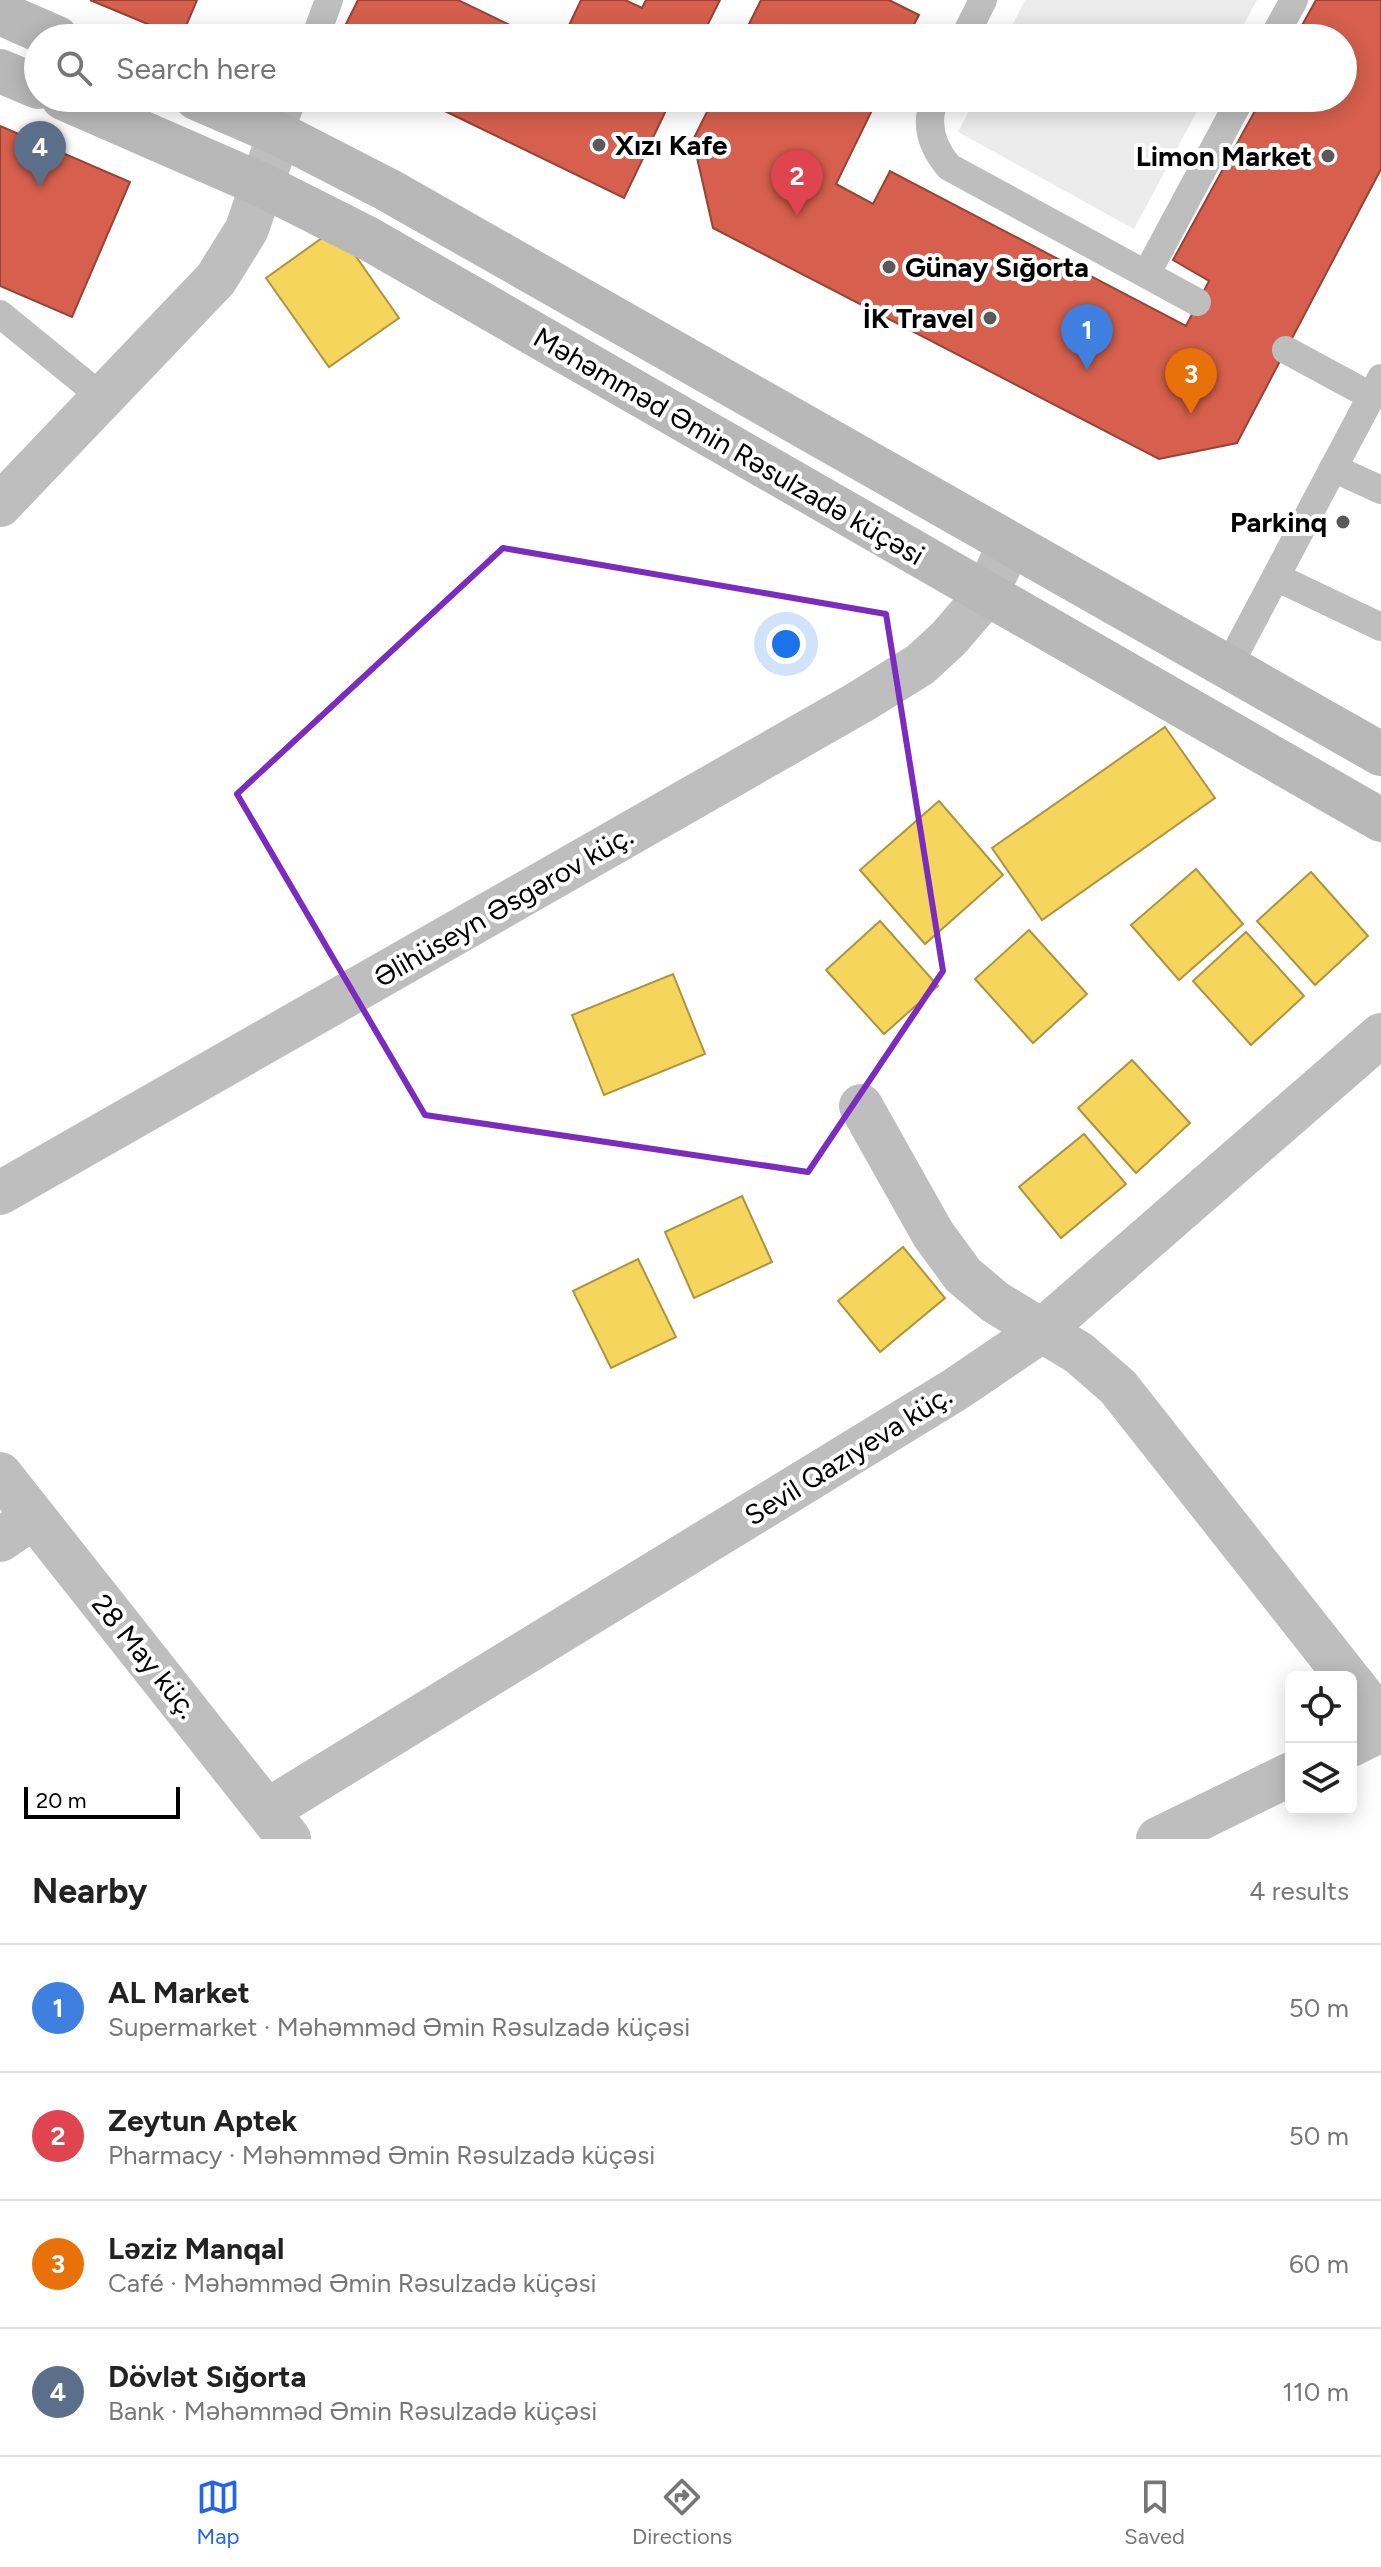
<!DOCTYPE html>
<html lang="en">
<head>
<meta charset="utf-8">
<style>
  body { margin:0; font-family:Figtree,sans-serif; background:#f2f2f2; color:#222 }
  .controls { position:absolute; right:24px; bottom:24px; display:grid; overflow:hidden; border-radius:12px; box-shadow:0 4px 20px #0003 }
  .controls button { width:72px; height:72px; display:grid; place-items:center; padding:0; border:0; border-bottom:2px solid #e0e0e0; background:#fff; color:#222; font:40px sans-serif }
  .scale { position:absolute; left:24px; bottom:20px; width:156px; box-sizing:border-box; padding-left:8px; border:4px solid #000; border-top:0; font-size:22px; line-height:28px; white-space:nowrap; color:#000; -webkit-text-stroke:6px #fff; paint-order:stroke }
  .you { position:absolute; left:786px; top:644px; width:28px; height:28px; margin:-20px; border:6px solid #fff; border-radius:50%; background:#1a73e8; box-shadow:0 0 0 12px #1a73e833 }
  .badge { display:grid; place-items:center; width:52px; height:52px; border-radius:50%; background:#2563eb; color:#fff; font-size:26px; font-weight:700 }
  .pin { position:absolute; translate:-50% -66px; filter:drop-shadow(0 2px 4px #0008) }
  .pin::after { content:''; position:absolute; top:42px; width:28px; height:24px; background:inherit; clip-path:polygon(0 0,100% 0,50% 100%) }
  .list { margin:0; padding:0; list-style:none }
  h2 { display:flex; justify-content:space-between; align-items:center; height:104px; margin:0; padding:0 32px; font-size:34px }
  h2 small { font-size:26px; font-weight:400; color:#767676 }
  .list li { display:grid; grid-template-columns:52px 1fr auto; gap:24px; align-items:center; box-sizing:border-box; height:128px; padding:0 32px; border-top:2px solid #e0e0e0 }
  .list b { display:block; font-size:30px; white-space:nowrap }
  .list p { margin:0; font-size:26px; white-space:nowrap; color:#767676 }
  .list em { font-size:26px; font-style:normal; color:#767676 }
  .icon { flex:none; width:44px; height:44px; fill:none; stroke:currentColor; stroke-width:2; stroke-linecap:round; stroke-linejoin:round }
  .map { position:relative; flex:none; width:1381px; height:1839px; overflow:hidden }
  .search { position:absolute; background:#fff; box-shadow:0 4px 20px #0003; left:24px; right:24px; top:24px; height:88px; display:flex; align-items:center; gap:20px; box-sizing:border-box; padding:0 28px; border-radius:44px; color:#767676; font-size:30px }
  .sheet { height:616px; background:#fff }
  nav { display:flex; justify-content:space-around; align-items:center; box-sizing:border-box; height:112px; border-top:2px solid #e0e0e0; background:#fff; font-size:22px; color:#767676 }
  nav a { display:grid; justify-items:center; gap:4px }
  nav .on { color:#2563eb }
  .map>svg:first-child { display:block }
  .green { fill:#ececec }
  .homes { fill:#f6d55c; stroke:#ac9540; stroke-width:2 }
  .shops { fill:#d6604d; stroke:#964336; stroke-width:2 }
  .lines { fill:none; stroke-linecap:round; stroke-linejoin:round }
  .service { stroke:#bebebe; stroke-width:28 }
  .minor { stroke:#bebebe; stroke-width:44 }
  .secondary { stroke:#b8b8b8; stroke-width:44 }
  .marked { fill:none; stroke:#7b2cbf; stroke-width:6; stroke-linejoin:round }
  .poi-dot { fill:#595959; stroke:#fff; stroke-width:3 }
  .labels { text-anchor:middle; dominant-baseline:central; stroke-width:8; stroke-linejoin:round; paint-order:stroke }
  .poi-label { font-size:28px; font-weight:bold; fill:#000; stroke:#fff; text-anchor:end }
  .street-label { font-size:28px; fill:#000; stroke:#fff }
</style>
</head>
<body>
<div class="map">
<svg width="1381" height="1839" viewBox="0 0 1381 1839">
  <rect width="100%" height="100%" fill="#fff"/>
  <!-- green -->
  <g class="green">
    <polygon points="1025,0 1257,0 1236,38 1006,38"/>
    <polygon points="976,98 1204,98 1134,229 958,132"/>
  </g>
  <!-- homes -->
  <g class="homes">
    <polygon points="336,228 399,318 329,367 266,278"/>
    <polygon points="1165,727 1215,798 1042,920 992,848"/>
    <polygon points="939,801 1003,875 925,944 860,870"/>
    <polygon points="1196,869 1243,924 1179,980 1131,925"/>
    <polygon points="1311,872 1368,936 1315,985 1257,921"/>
    <polygon points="880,921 938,986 884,1034 826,970"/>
    <polygon points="1029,930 1087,994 1033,1043 975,979"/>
    <polygon points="1246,932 1304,996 1251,1045 1193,981"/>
    <polygon points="673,974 705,1054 604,1095 572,1015"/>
    <polygon points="1132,1060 1190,1123 1136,1173 1078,1108"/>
    <polygon points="1084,1134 1126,1184 1061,1238 1019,1187"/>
    <polygon points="742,1196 772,1262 694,1298 665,1232"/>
    <polygon points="903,1247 945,1298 880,1352 838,1301"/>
    <polygon points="638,1259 676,1337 611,1368 573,1291"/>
  </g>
  <!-- shops -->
  <g class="shops">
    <polygon points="90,0 197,0 181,38"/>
    <polygon points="358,0 458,0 537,38 339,38"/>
    <polygon points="581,0 625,0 642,8 646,0 720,0 701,38 563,38"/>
    <polygon points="761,0 889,0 919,15 907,38 742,38"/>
    <polygon points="1316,0 1381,0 1381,169 1237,443 1159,459 713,228 693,140 714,98 878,98 836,184 873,204 890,171 1186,326 1209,281 1173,260 1262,98 1343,98 1343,38 1295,38"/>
    <polygon points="418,98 672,98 624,198"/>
    <polygon points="0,126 130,182 72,317 0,286"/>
  </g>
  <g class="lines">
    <!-- service -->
    <g class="service">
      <polyline points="315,38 329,0"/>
      <polyline points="964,38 983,0"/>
      <polyline points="1273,38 1294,0"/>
      <path d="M935 98C924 124 932 147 949 167L1197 302"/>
      <polyline points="279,134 293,98"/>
      <polyline points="1147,273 1241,98"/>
      <polyline points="0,314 103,398"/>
      <polyline points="1286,350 1371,396"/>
      <polyline points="1333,468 1381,490"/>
      <polyline points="1276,577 1381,627"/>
      <polyline points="1227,669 1381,378"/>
    </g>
    <!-- minor -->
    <g class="minor">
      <polyline points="0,505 216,279 247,229 279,134"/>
      <polyline points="861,1106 933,1234 963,1275 995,1302 1079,1353 1118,1387 1347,1677"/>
      <polyline points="0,1193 860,702 921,664 949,638 986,595 1009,545"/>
      <polyline points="0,1474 289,1839"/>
      <polyline points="0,1540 34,1517"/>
      <polyline points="1351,1682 1381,1720"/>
      <polyline points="1351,1745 1381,1730"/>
      <polyline points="268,1810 956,1389 1040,1332 1381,1035"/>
      <polyline points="1158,1839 1291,1774"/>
    </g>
    <!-- secondary -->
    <g class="secondary">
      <polyline points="0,13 57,38"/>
      <polyline points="0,71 38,87"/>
      <polyline points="63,98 262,185 369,239 1381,820"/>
      <polyline points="196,98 279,134 388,190 1381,754"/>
    </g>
  </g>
  <!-- marked area -->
  <path class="marked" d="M503 548 886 614 943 971 808 1172 425 1115 237 794Z"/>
  <!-- markers -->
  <g class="poi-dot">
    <circle cx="599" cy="145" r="8"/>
    <circle cx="1328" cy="156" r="8"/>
    <circle cx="889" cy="267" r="8"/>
    <circle cx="990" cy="318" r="8"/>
    <circle cx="1343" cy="522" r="8"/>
  </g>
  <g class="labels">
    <!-- poi labels -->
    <g class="poi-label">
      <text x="615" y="145" text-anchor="start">Xızı Kafe</text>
      <text x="1312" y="156">Limon Market</text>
      <text x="905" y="267" text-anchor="start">Günay Sığorta</text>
      <text x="974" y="318">İK Travel</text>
      <text x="1327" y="522">Parkinq</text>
    </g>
    <!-- street labels -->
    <g class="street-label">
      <text transform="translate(729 446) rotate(30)">Məhəmməd Əmin Rəsulzadə küçəsi</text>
      <text transform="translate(503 906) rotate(-30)">Əlihüseyn Əsgərov küç.</text>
      <text transform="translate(848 1455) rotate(-32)">Sevil Qazıyeva küç.</text>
      <text transform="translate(145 1656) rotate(51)">28 May küç.</text>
    </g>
  </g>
</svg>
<div class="controls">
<button><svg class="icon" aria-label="locate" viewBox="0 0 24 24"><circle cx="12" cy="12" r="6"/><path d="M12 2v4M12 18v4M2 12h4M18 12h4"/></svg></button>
<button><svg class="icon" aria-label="layers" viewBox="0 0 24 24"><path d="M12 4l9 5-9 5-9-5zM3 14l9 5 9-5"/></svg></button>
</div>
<div class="scale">20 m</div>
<div class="you"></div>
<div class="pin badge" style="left:1087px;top:370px;background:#3f7fe0">1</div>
<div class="pin badge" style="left:797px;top:216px;background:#e0444e">2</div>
<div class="pin badge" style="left:1191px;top:414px;background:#e8710a">3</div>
<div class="pin badge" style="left:40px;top:187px;background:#5c6f8a">4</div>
<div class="search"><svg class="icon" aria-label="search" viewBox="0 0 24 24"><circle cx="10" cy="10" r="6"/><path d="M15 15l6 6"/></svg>Search here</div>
</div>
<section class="sheet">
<h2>Nearby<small>4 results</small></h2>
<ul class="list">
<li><span class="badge" style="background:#3f7fe0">1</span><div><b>AL Market</b><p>Supermarket · Məhəmməd Əmin Rəsulzadə küçəsi</p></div><em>50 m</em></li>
<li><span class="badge" style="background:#e0444e">2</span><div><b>Zeytun Aptek</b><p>Pharmacy · Məhəmməd Əmin Rəsulzadə küçəsi</p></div><em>50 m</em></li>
<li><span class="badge" style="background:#e8710a">3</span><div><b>Ləziz Manqal</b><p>Café · Məhəmməd Əmin Rəsulzadə küçəsi</p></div><em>60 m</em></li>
<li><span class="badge" style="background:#5c6f8a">4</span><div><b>Dövlət Sığorta</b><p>Bank · Məhəmməd Əmin Rəsulzadə küçəsi</p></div><em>110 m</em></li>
</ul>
</section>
<nav>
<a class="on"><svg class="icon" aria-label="map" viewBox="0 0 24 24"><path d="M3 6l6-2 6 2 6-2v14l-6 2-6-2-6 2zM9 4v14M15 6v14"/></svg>Map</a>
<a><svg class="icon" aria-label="directions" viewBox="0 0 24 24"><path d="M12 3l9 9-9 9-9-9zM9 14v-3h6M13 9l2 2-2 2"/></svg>Directions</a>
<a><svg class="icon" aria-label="saved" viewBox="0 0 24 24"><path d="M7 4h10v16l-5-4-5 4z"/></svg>Saved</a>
</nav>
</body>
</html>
